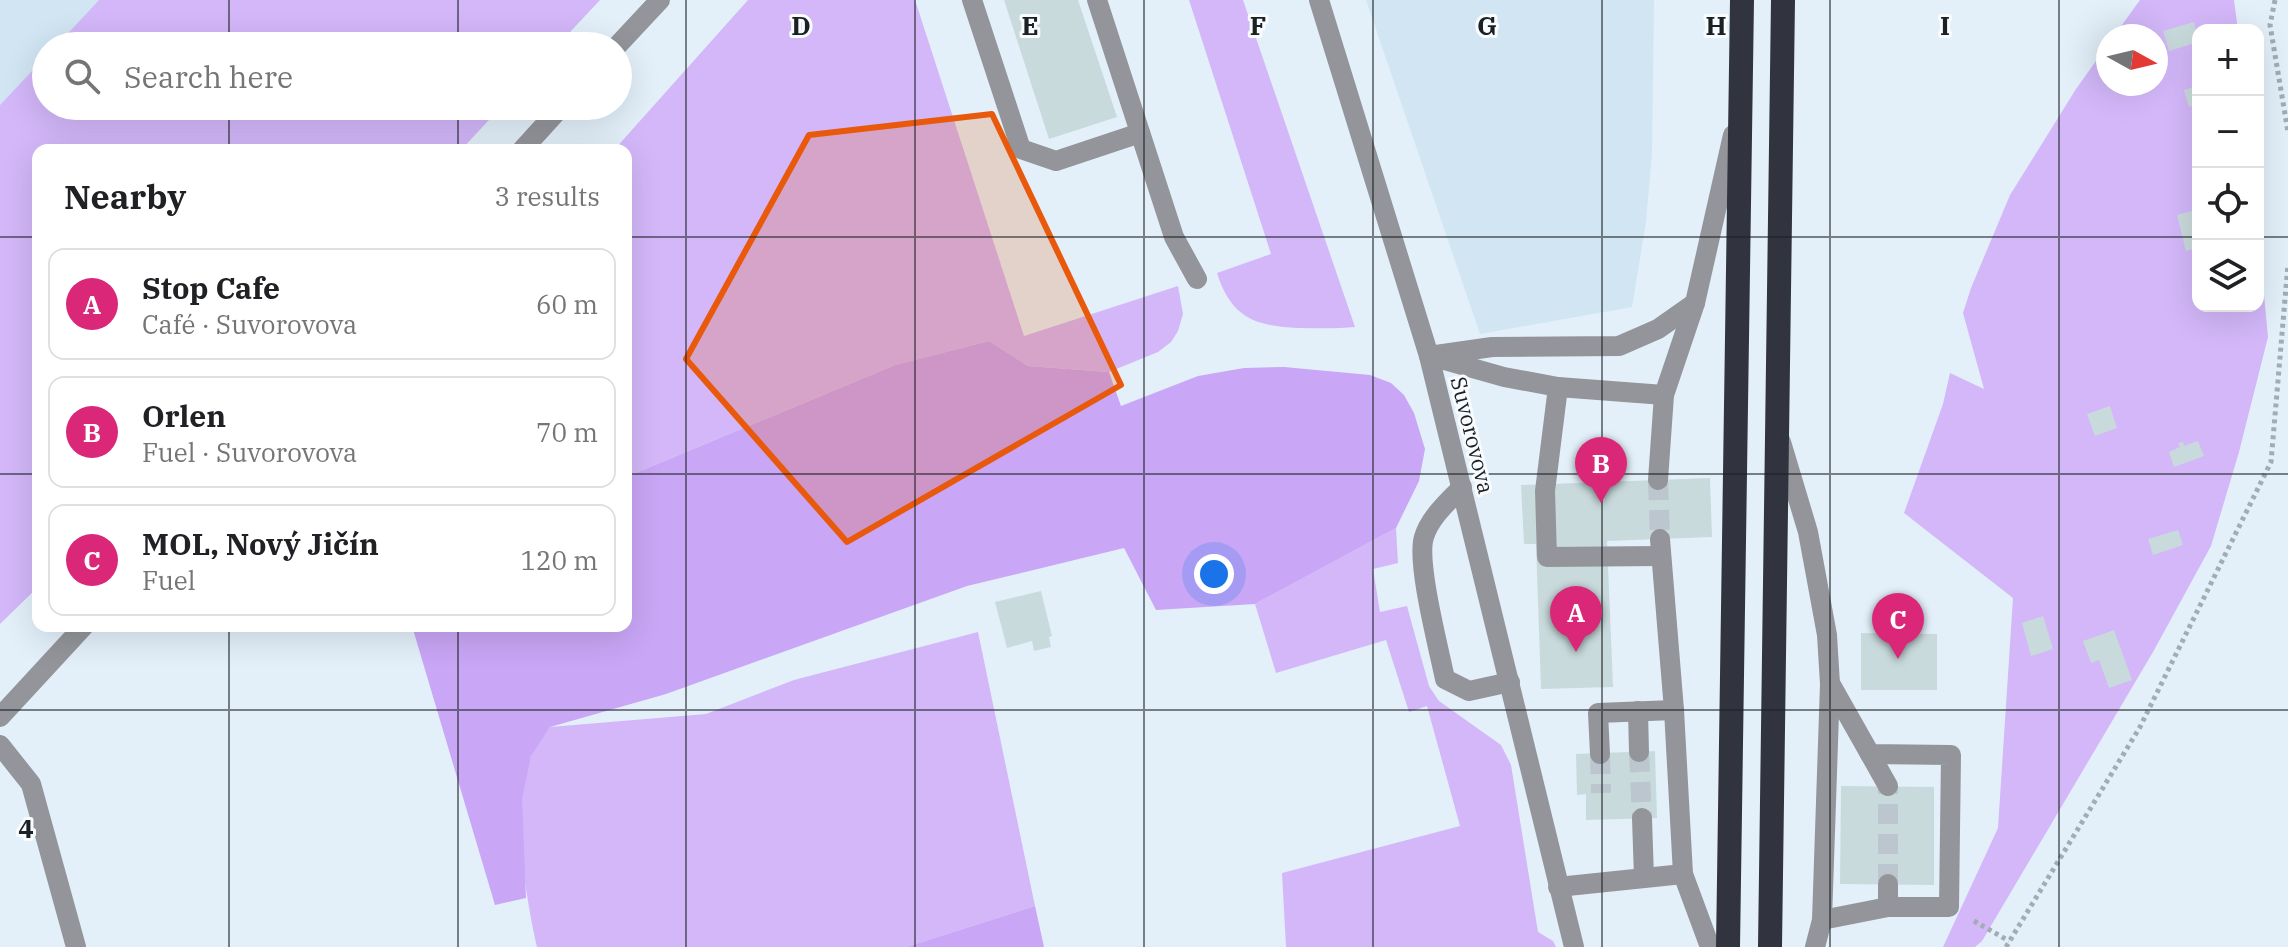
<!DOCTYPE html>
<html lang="en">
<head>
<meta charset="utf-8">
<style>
  body { margin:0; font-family:"IBM Plex Serif",serif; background:#f6f6f6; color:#202124 }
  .controls { position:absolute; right:24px; top:24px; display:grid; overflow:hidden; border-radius:16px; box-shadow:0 8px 32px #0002 }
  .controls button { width:72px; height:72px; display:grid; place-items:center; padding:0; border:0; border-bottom:2px solid #e0e0e0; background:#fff; color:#202124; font:40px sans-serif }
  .compass { position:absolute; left:2096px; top:24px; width:72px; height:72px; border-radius:50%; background:#fff; box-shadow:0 8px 32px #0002; rotate:98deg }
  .you { position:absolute; left:1214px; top:574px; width:28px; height:28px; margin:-20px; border:6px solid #fff; border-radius:50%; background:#1a73e8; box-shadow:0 0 0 12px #1a73e833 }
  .badge { display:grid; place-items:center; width:52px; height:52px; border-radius:50%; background:#db2777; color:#fff; font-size:26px; font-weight:700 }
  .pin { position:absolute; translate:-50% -66px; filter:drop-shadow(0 2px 4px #0008) }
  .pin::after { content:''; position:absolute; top:42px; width:28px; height:24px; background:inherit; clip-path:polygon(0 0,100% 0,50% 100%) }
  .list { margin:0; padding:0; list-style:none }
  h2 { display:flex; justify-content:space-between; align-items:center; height:104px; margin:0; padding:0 32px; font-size:34px }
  h2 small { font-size:26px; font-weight:400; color:#757577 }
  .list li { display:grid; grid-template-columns:52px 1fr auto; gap:24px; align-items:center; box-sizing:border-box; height:112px; margin:0 16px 16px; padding:0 16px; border:2px solid #e0e0e0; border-radius:16px }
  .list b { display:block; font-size:30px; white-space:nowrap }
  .list p { margin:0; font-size:26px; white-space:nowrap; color:#757577 }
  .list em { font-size:26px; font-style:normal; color:#757577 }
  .icon { flex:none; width:44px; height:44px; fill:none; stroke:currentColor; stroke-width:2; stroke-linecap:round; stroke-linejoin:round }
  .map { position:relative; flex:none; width:2288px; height:947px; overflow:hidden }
  .search { position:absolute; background:#fff; box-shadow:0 8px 32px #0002; left:32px; top:32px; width:600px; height:88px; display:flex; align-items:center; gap:20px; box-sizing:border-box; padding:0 28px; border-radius:44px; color:#757577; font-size:30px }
  .panel { position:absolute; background:#fff; box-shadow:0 8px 32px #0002; left:32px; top:144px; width:600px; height:488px; border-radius:16px }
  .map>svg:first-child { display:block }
  .built { fill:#d1e5f3 }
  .green { fill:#d3b7f9 }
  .forest { fill:#c9a6f6 }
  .building { fill:#c9dadc }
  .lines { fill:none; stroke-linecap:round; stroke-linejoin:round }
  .minor-tunnel { stroke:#bbc6cf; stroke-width:20; stroke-dasharray:20 10; stroke-linecap:butt }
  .path { stroke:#a2acb4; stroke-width:5; stroke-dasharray:4 4; stroke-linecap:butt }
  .minor { stroke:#93959a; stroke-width:20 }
  .highway { stroke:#31343f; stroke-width:24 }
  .marked { fill:#e8590c; fill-opacity:0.2; stroke:#e8590c; stroke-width:6; stroke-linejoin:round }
  .grid { fill:none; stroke:#1b2023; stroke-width:2; stroke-opacity:0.55 }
  .labels { text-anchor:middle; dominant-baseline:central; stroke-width:6; stroke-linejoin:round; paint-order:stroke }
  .street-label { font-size:22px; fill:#1b2023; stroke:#f9fcfe }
  .grid-label { font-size:26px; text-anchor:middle; font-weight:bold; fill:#1b2023; stroke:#f9fcfe; stroke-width:6; stroke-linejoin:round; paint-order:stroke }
</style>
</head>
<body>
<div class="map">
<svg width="2288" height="947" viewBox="0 0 2288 947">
  <rect width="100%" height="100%" fill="#e3f0fa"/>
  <!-- built -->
  <g class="built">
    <polygon points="0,0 99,0 56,46 46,46 46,56 0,105"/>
    <polygon points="1366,0 1654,0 1652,153 1646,222 1632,307 1480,334"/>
  </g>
  <!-- green -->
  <g class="green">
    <polygon points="99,0 600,0 557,46 56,46"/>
    <polygon points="748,0 915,0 1024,336 1178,286 1183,314 1178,331 1171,342 1158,352 1109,372 1028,366 989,341 895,365 626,477 626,150 614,150"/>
    <path d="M1189 0H1243L1355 327C1335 329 1317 328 1298 328 1254 326 1231 317 1217 273L1271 254Z"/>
    <polygon points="2140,0 2234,0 2238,30 2198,30 2198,306 2258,306 2258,230 2268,337 2239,452 2211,546 2153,652 1982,941 1975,947 1943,947 1998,828 2013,598 1904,513 1943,404 1950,373 1984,389 1963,313 1971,288 2010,195 2076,89 2108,44 2108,84 2156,84 2156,36 2114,36"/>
    <polygon points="46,56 46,106 502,106 461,150 38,150 38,587 0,624 0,105"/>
    <polygon points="1396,528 1398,563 1373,569 1380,612 1407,606 1429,686 1439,701 1501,745 1511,765 1538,932 1553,941 1556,947 1286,947 1282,873 1460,826 1427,706 1409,712 1386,640 1276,673 1255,604"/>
    <path d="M978 632 1035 906 906 947H537C526 899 509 798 532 754 537 744 544 736 550 727L706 714 794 680Z"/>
  </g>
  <!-- forest -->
  <g class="forest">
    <polygon points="989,341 1028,366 1109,372 1121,406 1198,376 1244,368 1284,367 1370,375 1391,383 1404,395 1414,413 1425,449 1419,481 1396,528 1255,604 1156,610 1124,548 967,586 666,694 550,727 531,756 522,799 526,898 495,905 412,626 626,626 626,477 895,365"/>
    <polygon points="1035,906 1044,947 906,947"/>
  </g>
  <!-- building -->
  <g class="building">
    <polygon points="1004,0 1078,0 1117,117 1049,139"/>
    <polygon points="2194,22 2198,42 2169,51 2163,31"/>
    <polygon points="2198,86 2198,104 2189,107 2184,90"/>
    <polygon points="2198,209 2198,248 2186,251 2177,215"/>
    <polygon points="2110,406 2117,428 2095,436 2087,414"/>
    <polygon points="2198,441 2204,456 2174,467 2169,452 2180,447 2178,443 2183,442 2184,446"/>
    <polygon points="1710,478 1712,537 1607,541 1613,687 1541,689 1536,544 1524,544 1521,485"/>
    <polygon points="2178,530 2183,545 2153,555 2148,539"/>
    <polygon points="1041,591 1052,636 1049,637 1051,647 1034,651 1032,641 1007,648 995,602"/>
    <polygon points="2043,616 2053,649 2031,656 2022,623"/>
    <polygon points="2114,630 2132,680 2109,688 2099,660 2091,663 2083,641"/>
    <polygon points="1861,633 1937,634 1937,690 1861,690"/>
    <polygon points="1655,751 1657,818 1586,820 1586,794 1577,795 1576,754"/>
    <polygon points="1841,786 1934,787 1934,885 1840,884"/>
  </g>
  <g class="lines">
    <!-- minor-tunnel -->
    <g class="minor-tunnel">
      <polyline points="1658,480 1660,539"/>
      <polyline points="1639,752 1642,818"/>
      <polyline points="1600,754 1601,793"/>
      <polyline points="1888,884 1888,786"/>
    </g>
    <!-- path -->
    <g class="path">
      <polyline points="2275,0 2270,25 2288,132"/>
      <polyline points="618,85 628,74"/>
      <polyline points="1974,921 2009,941"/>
      <polyline points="2006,947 2140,727 2271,462 2288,264"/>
    </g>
    <!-- minor -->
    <g class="minor">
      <polyline points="972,0 1021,149 1056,161 1140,133"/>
      <polyline points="1097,0 1174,237 1197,279"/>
      <polyline points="1319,0 1429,356 1574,947"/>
      <polyline points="617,46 660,0"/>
      <polyline points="522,150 562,106"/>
      <polyline points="1429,356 1492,347 1619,346 1658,329 1695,303"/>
      <polyline points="1437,358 1504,377 1558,387 1664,395"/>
      <polyline points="1558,387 1545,491 1547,557 1660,556"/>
      <polyline points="1781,442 1808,532 1827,635 1830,684 1822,920 1815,947"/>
      <polyline points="1658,480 1664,395 1695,303 1733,135"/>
      <path d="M1462 487C1448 502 1430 517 1424 537 1416 562 1439 649 1445 679L1469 691 1510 682"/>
      <polyline points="1660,539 1674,710 1683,874 1710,947"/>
      <polyline points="1638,711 1639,752"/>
      <polyline points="0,717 84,626"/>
      <polyline points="0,745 31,784 76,947"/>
      <polyline points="1600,754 1598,713 1674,710"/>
      <polyline points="1870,754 1888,786"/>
      <polyline points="1642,818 1644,878"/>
      <polyline points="1888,884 1888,907"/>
      <polyline points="1558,887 1683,874"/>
      <polyline points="1822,920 1888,907 1949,907 1951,755 1870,754 1831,685"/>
    </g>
    <!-- highway -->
    <g class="highway">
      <polyline points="1728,947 1742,0"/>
      <polyline points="1770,947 1783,0"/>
    </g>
  </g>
  <!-- marked area -->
  <path class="marked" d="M992 114 1121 385 847 542 686 359 809 135Z"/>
  <!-- grid -->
  <path class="grid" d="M229 0V46M458 0V46M686 0V947M915 0V947M1144 0V947M1373 0V947M1602 0V947M1830 0V947M2059 0V947M229 106V150M458 106V150M0 237H38M626 237H2198M2258 237H2288M0 474H38M626 474H2288M229 626V947M458 626V947M0 710H2288"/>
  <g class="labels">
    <!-- street labels -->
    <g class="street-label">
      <text transform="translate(1473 435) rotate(76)">Suvorovova</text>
    </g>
  </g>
  <g class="grid-label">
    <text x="801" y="35">D</text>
    <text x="1030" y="35">E</text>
    <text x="1258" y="35">F</text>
    <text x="1487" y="35">G</text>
    <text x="1716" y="35">H</text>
    <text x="1945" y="35">I</text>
    <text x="26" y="838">4</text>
  </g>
</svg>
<div class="controls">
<button>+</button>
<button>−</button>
<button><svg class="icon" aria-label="locate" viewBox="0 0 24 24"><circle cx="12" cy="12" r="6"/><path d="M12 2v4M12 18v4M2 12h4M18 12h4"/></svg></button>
<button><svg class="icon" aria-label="layers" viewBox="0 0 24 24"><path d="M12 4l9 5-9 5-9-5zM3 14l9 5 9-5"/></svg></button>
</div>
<svg class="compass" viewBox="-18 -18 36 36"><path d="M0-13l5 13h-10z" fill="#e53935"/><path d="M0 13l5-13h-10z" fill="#757577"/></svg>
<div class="you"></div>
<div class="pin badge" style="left:1576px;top:652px">A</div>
<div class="pin badge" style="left:1601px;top:503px">B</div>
<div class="pin badge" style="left:1898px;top:659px">C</div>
<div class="search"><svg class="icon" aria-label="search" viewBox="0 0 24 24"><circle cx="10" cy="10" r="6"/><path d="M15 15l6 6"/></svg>Search here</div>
<section class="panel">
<h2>Nearby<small>3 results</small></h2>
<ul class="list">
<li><span class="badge">A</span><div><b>Stop Cafe</b><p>Café · Suvorovova</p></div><em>60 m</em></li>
<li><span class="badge">B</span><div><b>Orlen</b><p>Fuel · Suvorovova</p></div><em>70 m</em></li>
<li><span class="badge">C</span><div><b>MOL, Nový Jičín</b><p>Fuel</p></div><em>120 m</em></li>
</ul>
</section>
</div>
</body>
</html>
